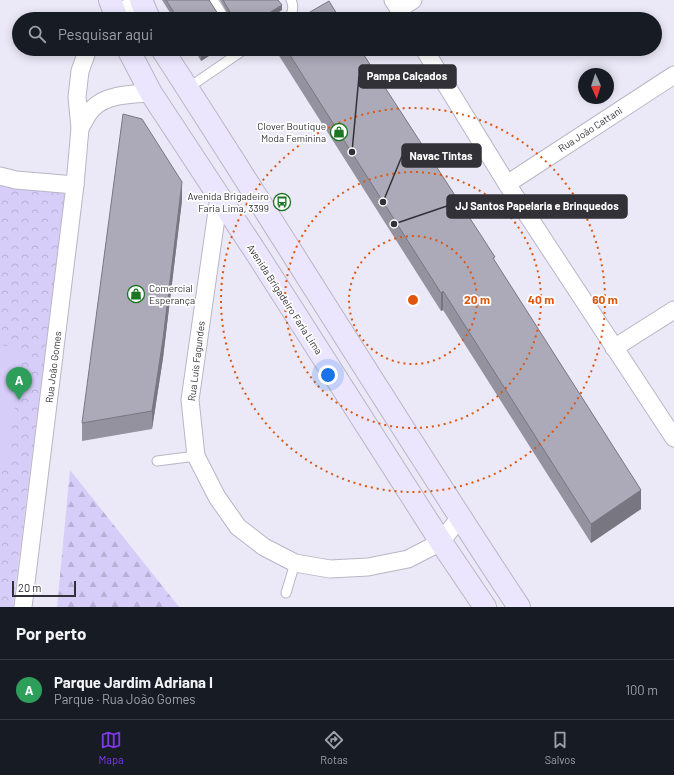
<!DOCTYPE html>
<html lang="pt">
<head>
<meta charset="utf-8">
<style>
  body { margin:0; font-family:Barlow,sans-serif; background:#242831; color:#f1f3f6 }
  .compass { position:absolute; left:578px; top:68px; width:36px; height:36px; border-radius:50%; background:#171b24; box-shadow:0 2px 10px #0003; rotate:177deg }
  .scale { position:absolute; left:12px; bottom:10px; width:64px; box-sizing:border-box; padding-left:4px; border:2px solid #323137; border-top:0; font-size:11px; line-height:14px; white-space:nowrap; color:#323137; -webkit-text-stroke:3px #fff; paint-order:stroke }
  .you { position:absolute; left:328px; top:375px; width:14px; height:14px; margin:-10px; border:3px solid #fff; border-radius:50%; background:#1a73e8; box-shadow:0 0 0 6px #1a73e833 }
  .badge { display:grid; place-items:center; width:26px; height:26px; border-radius:50%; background:#7c3aed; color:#fff; font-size:13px; font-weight:700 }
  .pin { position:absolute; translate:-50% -33px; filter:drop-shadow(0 1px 2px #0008) }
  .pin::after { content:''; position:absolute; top:21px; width:14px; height:12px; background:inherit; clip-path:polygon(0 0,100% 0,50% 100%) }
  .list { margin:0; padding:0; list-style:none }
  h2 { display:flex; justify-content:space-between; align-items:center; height:52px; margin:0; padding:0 16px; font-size:17px }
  h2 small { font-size:13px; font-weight:400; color:#9ea1a6 }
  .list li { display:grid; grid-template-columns:26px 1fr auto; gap:12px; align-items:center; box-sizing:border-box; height:60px; padding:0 16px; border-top:1px solid #363941 }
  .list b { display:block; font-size:15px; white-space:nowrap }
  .list p { margin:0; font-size:13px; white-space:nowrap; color:#9ea1a6 }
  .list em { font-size:13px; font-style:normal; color:#9ea1a6 }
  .icon { flex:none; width:22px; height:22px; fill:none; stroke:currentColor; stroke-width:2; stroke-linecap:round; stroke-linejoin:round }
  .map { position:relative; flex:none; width:674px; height:607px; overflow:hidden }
  .search { position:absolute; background:#171b24; box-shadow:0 2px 10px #0003; left:12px; right:12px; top:12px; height:44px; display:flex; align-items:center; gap:10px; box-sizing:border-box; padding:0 14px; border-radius:22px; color:#9ea1a6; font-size:15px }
  .sheet { height:112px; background:#171b24 }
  nav { display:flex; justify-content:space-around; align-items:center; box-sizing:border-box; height:56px; border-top:1px solid #363941; background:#171b24; font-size:11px; color:#9ea1a6 }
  nav a { display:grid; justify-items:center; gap:2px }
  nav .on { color:#7c3aed }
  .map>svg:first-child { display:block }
  .forest { fill:url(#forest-firs) }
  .park { fill:url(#park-crowns) }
  .pitch { fill:#d6cef8 }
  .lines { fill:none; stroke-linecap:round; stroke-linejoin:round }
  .lane-casing { stroke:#b8b6c4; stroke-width:11 }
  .street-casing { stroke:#b8b6c4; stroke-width:19 }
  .secondary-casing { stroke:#b8b6c4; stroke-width:24 }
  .lane { stroke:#fff; stroke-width:9 }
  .street { stroke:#fff; stroke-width:17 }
  .secondary { stroke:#ebe6fe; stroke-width:22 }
  .wall { fill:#94929e }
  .shaded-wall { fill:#787781 }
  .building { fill:#acaab8; stroke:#787781 }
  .ring { fill:none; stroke:#df570e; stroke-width:2; stroke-dasharray:2 4 }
  .labels { text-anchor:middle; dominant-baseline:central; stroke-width:3.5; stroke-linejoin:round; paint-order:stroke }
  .poi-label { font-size:10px; fill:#323137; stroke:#fff; text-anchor:end }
  .street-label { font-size:10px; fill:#323137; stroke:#fff }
  .centre { fill:#df570e; stroke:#fff; stroke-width:2 }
  .ring-label { font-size:12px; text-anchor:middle; font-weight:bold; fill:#df570e; stroke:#fff; stroke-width:3.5; stroke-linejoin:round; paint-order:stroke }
  .leader { fill:none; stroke:#323137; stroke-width:1.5 }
  .callout-dot { fill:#323137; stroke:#fff; stroke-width:1.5 }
  .callout { fill:#323137; stroke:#323137; stroke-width:1.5 }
  .callout-label { font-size:11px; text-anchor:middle; font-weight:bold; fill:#fff }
</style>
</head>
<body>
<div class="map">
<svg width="674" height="607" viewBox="0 0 674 607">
  <defs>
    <pattern id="forest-firs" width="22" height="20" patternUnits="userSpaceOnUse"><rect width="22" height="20" fill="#d6cef8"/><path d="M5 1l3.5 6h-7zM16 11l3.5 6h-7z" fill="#b8b1d5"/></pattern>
    <pattern id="park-crowns" width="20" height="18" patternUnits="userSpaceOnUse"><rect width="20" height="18" fill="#d6cef8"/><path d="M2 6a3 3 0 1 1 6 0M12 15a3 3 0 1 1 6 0" fill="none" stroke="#b8b1d5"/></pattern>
  </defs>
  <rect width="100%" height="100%" fill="#ebe8f7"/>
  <!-- forest -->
  <polygon class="forest" points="70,470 179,607 57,607"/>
  <!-- park -->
  <polygon class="park" points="0,169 65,193 13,607 0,607"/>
  <!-- pitch -->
  <polygon class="pitch" points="0,345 22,348 8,461 0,461"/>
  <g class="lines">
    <!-- lane casing -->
    <g class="lane-casing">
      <g id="lane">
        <polyline points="213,0 225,19"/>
        <path d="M288 19C293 14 294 6 291 0"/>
        <polyline points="188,88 245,49"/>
        <polyline points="157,461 196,456"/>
        <polyline points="286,593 295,563"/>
      </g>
    </g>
    <!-- street casing -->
    <g class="street-casing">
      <g id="street">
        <polyline points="393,0 405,19"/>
        <polyline points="399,9 413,0"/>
        <polyline points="109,19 115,13 142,2"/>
        <polyline points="424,49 507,184 674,438"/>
        <path d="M80 128C84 122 87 114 92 109 106 94 133 94 151 93"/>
        <polyline points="0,176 16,180 75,185"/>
        <polyline points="507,184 674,75"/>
        <polyline points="219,197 190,400 196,456 217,497 238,527 264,547 295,563 330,569 368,567 408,559 441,542 460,517"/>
        <polyline points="614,348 674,310"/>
        <polyline points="23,607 75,185 80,128 77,97 80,71 88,49"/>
      </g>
    </g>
    <!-- secondary casing -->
    <g class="secondary-casing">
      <g id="secondary">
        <polyline points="110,0 117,19"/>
        <polyline points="141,0 149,19"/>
        <polyline points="128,49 151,93 257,254 441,542 485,607"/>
        <path d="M162 49C282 234 397 423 519 607"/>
      </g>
    </g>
    <!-- lane -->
    <use href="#lane" class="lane"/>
    <!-- street -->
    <use href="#street" class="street"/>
    <!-- secondary -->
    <use href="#secondary" class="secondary"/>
  </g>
  <!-- wall -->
  <g class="wall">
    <polygon points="162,0 209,0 220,17 222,19 174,19"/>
    <polygon points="220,0 278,0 282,10 267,19 226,19 228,19 229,16"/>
    <polygon points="194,49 220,49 201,61"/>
    <polygon points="276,49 360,49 495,262 641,509 591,543 443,310 441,311 276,51"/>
    <polygon points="182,200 163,358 152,429 82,441 82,423"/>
  </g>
  <!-- shaded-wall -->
  <g class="shaded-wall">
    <polygon points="282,5 282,10 267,19 259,19"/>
    <polygon points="212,49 220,49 201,61 201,56"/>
    <polygon points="182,182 182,200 163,358 152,429 152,411"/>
    <polygon points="443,291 443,310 441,311 441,293"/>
    <polygon points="641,490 641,509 591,543 591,524"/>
  </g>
  <!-- building -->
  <g class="building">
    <polygon points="166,0 209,0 220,17 222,19 178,19"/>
    <polygon points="223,0 278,0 282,5 259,19 226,19 228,19 231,14"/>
    <polygon points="329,1 340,19 298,19"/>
    <polygon points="197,49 212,49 201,56"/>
    <polygon points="286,49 360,49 495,257 493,258 641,490 591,524 443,291 441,293"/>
    <polygon points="123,114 142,119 182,182 163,339 152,411 82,423"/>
  </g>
  <!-- distance rings -->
  <g class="ring">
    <circle cx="413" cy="300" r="64"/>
    <circle cx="413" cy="300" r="128"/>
    <circle cx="413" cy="300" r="192"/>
  </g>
  <!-- icons -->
  <defs>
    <g id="shop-ring" transform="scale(0.9)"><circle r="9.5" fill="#fff" stroke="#1b7523" stroke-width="1.5"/><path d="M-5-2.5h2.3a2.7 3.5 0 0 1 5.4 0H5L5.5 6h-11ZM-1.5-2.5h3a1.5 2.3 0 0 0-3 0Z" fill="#1b7523"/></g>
    <g id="bus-ring" transform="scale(0.9)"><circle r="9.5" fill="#fff" stroke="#1b7523" stroke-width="1.5"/><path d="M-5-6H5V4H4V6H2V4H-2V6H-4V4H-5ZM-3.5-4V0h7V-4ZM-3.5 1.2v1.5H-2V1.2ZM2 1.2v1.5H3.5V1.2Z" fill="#1b7523"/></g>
  </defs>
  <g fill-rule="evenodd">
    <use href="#shop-ring" x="339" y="132"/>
    <use href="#bus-ring" x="282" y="202"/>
    <use href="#shop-ring" x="136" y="294"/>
  </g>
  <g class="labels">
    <!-- poi labels -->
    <g class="poi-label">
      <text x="326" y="126">Clover Boutique<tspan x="326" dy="12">Moda Feminina</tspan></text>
      <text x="269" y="196">Avenida Brigadeiro<tspan x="269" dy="12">Faria Lima, 3399</tspan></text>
      <text x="149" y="288" text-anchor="start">Comercial<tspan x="149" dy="12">Esperança</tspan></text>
    </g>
    <!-- street labels -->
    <g class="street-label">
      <text transform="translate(590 129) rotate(-33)">Rua João Cattani</text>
      <text transform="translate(285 299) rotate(57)">Avenida Brigadeiro Faria Lima</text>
      <text transform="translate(196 361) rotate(-83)">Rua Luís Fagundes</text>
      <text transform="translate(53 367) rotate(-83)">Rua João Gomes</text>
    </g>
  </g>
  <circle cx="413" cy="300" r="6" class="centre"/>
  <g class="ring-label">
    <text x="477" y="304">20 m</text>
    <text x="541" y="304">40 m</text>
    <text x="605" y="304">60 m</text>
  </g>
  <!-- callouts -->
  <path class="leader" d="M352 152L359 76M383 202L402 156M394 224L447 206"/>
  <g class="callout-dot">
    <circle cx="352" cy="152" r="4"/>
    <circle cx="383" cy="202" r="4"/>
    <circle cx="394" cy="224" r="4"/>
  </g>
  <g class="callout">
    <rect x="359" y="65" width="97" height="23" rx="4"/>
    <rect x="402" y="144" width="79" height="23" rx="4"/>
    <rect x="447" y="195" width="180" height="23" rx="4"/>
  </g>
  <g class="callout-label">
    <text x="407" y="80">Pampa Calçados</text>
    <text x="441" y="160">Navac Tintas</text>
    <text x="537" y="210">JJ Santos Papelaria e Brinquedos</text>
  </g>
</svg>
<svg class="compass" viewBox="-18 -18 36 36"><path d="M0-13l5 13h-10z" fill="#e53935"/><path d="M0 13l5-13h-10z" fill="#9ea1a6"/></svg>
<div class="scale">20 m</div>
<div class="you"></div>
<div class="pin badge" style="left:19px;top:400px;background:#2e9e5b">A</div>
<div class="search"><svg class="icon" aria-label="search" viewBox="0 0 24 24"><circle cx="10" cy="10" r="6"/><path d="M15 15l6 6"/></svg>Pesquisar aqui</div>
</div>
<section class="sheet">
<h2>Por perto<small></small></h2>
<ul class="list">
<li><span class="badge" style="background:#2e9e5b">A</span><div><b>Parque Jardim Adriana I</b><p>Parque · Rua João Gomes</p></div><em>100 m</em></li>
</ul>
</section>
<nav>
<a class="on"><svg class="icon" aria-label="map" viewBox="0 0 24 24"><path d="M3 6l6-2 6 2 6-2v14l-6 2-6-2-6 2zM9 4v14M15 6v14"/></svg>Mapa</a>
<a><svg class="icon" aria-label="directions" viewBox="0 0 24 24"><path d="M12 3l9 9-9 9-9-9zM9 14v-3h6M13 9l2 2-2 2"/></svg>Rotas</a>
<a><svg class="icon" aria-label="saved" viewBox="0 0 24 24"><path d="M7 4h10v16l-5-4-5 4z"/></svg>Salvos</a>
</nav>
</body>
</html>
